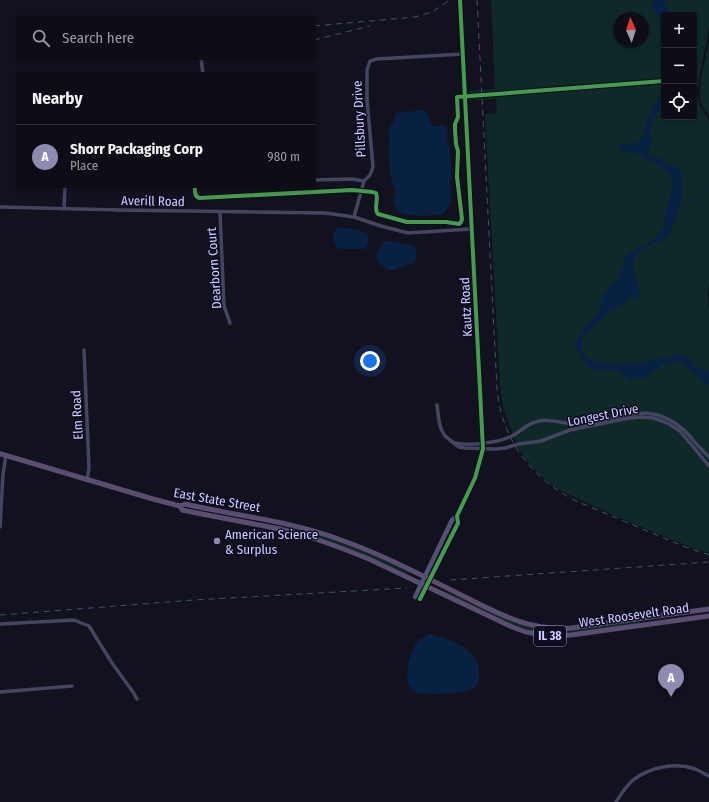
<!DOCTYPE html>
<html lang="en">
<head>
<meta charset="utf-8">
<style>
  body { margin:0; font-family:"Fira Sans Condensed",sans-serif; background:#17161f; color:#f1f3f6 }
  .controls { position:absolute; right:12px; top:12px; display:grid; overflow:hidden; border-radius:4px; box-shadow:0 2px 6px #0003 }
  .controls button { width:36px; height:36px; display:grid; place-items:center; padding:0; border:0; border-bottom:1px solid #2e2d35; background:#0e0d16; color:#f1f3f6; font:20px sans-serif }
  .compass { position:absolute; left:613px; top:12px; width:36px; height:36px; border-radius:50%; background:#0e0d16; box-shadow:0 2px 6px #0003; rotate:357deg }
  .you { position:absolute; left:370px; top:361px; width:14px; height:14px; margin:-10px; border:3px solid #fff; border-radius:50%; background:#1a73e8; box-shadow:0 0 0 6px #1a73e833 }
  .badge { display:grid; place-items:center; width:26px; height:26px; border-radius:50%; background:#8e8bb0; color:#fff; font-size:13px; font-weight:700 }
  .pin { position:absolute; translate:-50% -33px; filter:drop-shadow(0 1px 2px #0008) }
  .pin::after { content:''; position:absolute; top:21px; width:14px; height:12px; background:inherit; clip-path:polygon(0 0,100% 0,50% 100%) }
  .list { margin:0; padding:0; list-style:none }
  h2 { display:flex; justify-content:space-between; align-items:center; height:52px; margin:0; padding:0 16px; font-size:17px }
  h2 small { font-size:13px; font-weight:400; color:#9b9ca1 }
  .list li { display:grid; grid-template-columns:26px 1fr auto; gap:12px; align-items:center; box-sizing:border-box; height:64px; padding:0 16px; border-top:1px solid #2e2d35 }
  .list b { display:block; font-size:15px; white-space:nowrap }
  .list p { margin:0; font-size:13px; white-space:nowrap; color:#9b9ca1 }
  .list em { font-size:13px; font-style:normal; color:#9b9ca1 }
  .icon { flex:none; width:22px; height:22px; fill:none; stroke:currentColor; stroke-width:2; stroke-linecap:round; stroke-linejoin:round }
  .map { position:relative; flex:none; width:709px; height:802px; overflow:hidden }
  .search { position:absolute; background:#0e0d16; box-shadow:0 2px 6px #0003; left:16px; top:16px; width:300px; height:44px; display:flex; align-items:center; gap:10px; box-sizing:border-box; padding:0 14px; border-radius:4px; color:#9b9ca1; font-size:15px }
  .panel { position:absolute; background:#0e0d16; box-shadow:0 2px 6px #0003; left:16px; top:72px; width:300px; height:116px; border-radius:4px }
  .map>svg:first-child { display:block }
  .green { fill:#0f2929; fill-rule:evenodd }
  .water { fill:#082042 }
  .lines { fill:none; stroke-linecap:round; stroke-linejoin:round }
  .stream { stroke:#082042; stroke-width:1 }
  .street { stroke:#44455f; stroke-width:3.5 }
  .secondary { stroke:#525272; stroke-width:4.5 }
  .primary { stroke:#594e70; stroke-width:5 }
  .rail { stroke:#3e5667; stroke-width:1; stroke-dasharray:6 5; stroke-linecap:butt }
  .cycleway-casing { stroke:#0e0c23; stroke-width:6 }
  .cycleway { stroke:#469c4c; stroke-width:4 }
  .poi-dot { fill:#8e8bb0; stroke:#0e0c23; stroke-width:1.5 }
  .labels { text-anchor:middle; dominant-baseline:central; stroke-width:3; stroke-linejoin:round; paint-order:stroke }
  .shield { fill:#0e0c23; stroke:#9693bd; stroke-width:1 }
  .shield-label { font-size:12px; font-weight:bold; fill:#d0cdff }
  .street-label { font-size:13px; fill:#d0cdff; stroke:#0e0c23 }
  .poi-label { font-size:13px; fill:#d0cdff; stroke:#0e0c23; text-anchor:start }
</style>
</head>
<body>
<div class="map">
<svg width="709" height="802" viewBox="0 0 709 802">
  <rect width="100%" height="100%" fill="#12111e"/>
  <!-- green -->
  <g class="green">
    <path d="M491 0H709V28L697 89 699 104 704 113 709 120V285L708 292 709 313V553L695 549 613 515 564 492 556 488 539 474 531 466 518 448 503 407 500 385 485 114 497 113 496 99 468 100V91L495 89ZM664 15H694V117H664ZM619 18H643V42H619Z"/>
    <path d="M709 42V116C707 112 704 109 702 105 696 90 706 58 709 42Z"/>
    <path d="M285 526 319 534 366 552 409 572 408 574C369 555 327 538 285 528Z"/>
    <polygon points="444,591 483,608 543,629 639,620 639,624 574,633 548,633 530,630 513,625 444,593"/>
  </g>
  <!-- water -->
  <g class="water">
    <path d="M652 0H666L667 6 671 15H664V37C660 31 658 26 660 19 656 13 652 7 652 0Z"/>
    <path d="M662 91H664V99L662 102 660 110 651 123 650 135 652 141 648 154C653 159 654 156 659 158 662 159 664 162 666 164 671 166 677 166 680 170 682 174 683 181 683 185 683 197 674 229 667 237 662 242 655 242 650 245 644 247 637 254 634 259 629 271 643 285 638 298L628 300 624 304 616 309 610 311 587 334 584 336 582 339V351L586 358 599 363 605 362 618 365 629 362 640 364 663 357 670 358 677 354H679L691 360C694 370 700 370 709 370V386L681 362 663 364 658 369 650 373 646 379 636 378 630 381 618 371 593 369 588 367 584 363 579 353 576 348 574 344 578 338 587 325 600 310 601 300 604 294 619 276V272L623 266 624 258 626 255 628 253 637 250 644 245 652 241 660 232 664 225 666 208 670 197 673 184 670 176 666 171 660 166 652 163 639 154 623 151 621 150H619L618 147 619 145 636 143 639 141 643 135 646 122 648 117 650 115 653 106Z"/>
    <path d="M421 110 427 112 430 122 433 127 442 125 447 128 448 136 446 139 449 143 452 174 450 181 451 194 450 205 443 214C427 216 414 218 398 212L394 202 396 191 391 178 388 149 390 142 388 128 394 122 395 113 408 112Z"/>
    <path d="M337 228C344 228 369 229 369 239 370 242 367 245 366 248L363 249H342L337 248C333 242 331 235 337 228Z"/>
    <path d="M387 240 410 245 414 247 417 251 415 262C411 265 407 264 403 266 400 267 397 269 394 270 387 272 379 264 376 258 379 251 380 244 387 240Z"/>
    <path d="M430 634C447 638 477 648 479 669 479 673 480 676 479 681 476 687 473 690 466 691 458 693 421 696 415 692 400 683 410 650 419 640 421 637 426 636 430 634Z"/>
  </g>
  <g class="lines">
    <!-- stream -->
    <polyline class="stream" points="680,197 691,198 699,197 709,186"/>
    <!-- street -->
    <g class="street">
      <polyline points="201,58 203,74"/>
      <polyline points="314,180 352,179 364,181"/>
      <polyline points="0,207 120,210 326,213 354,217 381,226 408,233 471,229"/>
      <polyline points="64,209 65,186"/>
      <polyline points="220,212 224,306 230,323"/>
      <polyline points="354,217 364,181 370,175 373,167 367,100 367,70 370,61 377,59 463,54"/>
      <polyline points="84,350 89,468 87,480"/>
      <polyline points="437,405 439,421 441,429 445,436 459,447 465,448 496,449 505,448 519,444 541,441 570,430 629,418 641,417 653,418 662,421 669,424 680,431 709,466"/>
      <path d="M455 443C470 446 498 443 512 436 520 432 526 425 535 422 550 417 565 425 580 424 620 421 647 398 684 430 687 433 690 436 692 439 697 445 703 451 709 457"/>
      <polyline points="0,527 3,474 6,455"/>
      <polyline points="0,624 74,620 89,626 112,663 133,692 137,699"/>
      <polyline points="0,692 72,686"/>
      <path d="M616 802C621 794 626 786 633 780 650 767 675 762 695 769 700 771 705 774 709 776"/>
    </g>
    <!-- secondary -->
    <g class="secondary">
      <polyline points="415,597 452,520 457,516"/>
      <polyline points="420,599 458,523 457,516 475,478 483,449 460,0"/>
    </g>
    <!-- primary -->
    <g class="primary">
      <path d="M1 454 153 499 180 506 185 504C237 516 291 521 341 540 381 554 419 574 457 593 497 612 525 631 571 628L709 609"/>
      <polyline points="180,506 182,510 207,515 280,529 313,538 341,548 369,559 512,627 526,632 543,635 554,636 571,635 709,616"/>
    </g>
    <!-- rail -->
    <g class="rail">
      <path d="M477 0 497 389C502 440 531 478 576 501L683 546 709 555"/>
      <polyline points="314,26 415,17 432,12 450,0"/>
      <polyline points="314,40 370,26"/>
      <polyline points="450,580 709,562"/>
      <polyline points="0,615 194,600 407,588"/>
    </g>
    <!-- cycleway casing -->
    <g class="cycleway-casing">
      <g id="cycleway">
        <path d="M195 186C195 190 194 196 199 198L352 190C356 190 359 191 362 191 367 192 371 191 376 193 379 200 373 209 378 214L407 222H446L459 224 461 222 462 219 457 177 458 151 456 144 455 130V124L458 117 457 97 664 81"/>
        <polyline points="420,599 458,523 457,516 475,478 483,449 460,0"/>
      </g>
    </g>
    <!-- cycleway -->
    <use href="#cycleway" class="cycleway"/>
  </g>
  <!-- markers -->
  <circle class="poi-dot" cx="217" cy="541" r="4"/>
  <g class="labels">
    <!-- shield labels -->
    <rect class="shield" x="534" y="626" width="32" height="20" rx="3"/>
    <g class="shield-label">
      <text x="550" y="636">IL 38</text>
    </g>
    <!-- street labels -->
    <g class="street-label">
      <text transform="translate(359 119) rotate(-93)">Pillsbury Drive</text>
      <text transform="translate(153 201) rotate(1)">Averill Road</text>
      <text transform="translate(214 268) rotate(-94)">Dearborn Court</text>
      <text transform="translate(466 307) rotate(-93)">Kautz Road</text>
      <text transform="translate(77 415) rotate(-93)">Elm Road</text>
      <text transform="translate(603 415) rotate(-11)">Longest Drive</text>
      <text transform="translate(217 500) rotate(10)">East State Street</text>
      <text transform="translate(634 615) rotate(-8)">West Roosevelt Road</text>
    </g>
    <!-- poi labels -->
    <g class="poi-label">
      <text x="225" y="534">American Science<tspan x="225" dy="15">&amp; Surplus</tspan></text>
    </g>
  </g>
</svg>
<div class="controls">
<button>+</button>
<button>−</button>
<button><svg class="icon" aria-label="locate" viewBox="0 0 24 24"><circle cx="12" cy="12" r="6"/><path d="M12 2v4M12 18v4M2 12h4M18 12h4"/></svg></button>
</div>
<svg class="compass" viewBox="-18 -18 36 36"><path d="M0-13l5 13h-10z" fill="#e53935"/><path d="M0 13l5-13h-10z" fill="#9b9ca1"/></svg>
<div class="you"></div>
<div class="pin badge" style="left:671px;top:697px">A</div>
<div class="search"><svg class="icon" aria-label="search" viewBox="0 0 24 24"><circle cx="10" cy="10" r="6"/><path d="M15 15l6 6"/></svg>Search here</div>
<section class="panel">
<h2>Nearby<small></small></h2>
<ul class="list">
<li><span class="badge">A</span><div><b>Shorr Packaging Corp</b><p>Place</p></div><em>980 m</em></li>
</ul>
</section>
</div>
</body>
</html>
